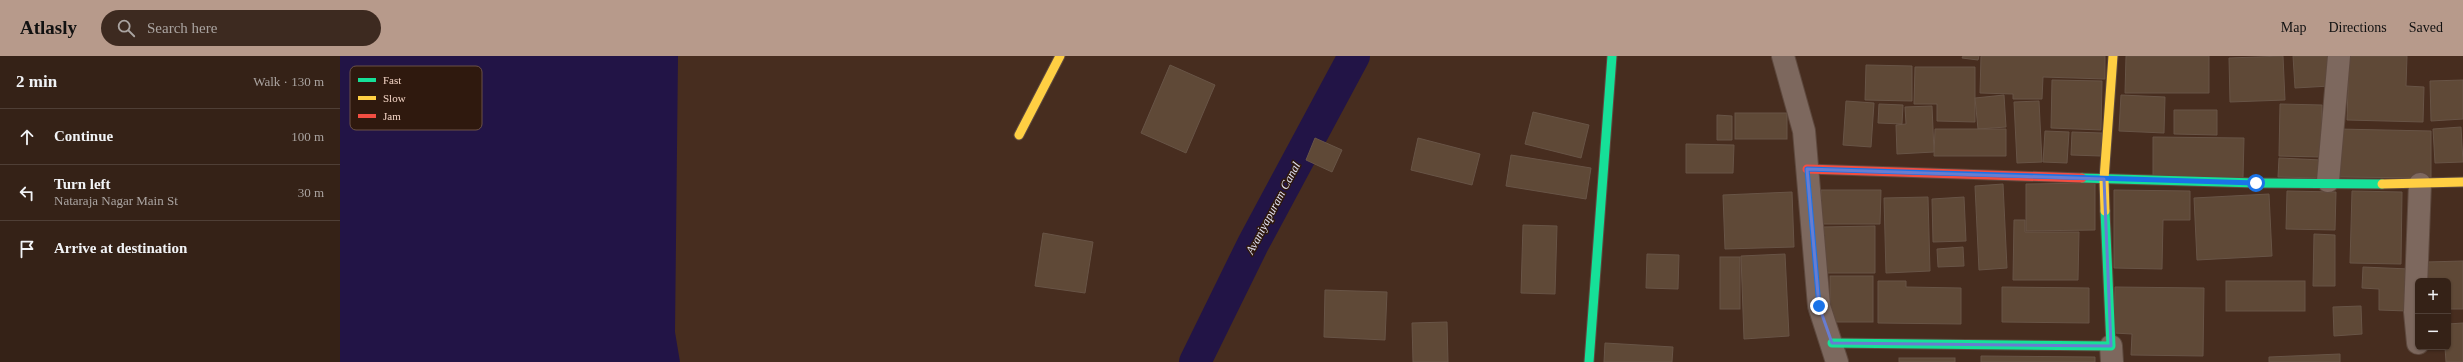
<!DOCTYPE html>
<html lang="en">
<head>
<meta charset="utf-8">
<style>
  body { margin:0; font-family:Georgia,serif; background:#3d2a20; color:#f1f3f6 }
  .controls { position:absolute; right:12px; bottom:12px; display:grid; overflow:hidden; border-radius:6px; box-shadow:0 1px 3px #0004 }
  .controls button { width:36px; height:36px; display:grid; place-items:center; padding:0; border:0; border-bottom:1px solid #4f3f36; background:#352217; color:#f1f3f6; font:20px sans-serif }
  .stop { position:absolute; width:12px; height:12px; margin:-9px; border:3px solid #1a73e8; border-radius:50%; background:#fff }
  .stop.end { background:#1a73e8; border-color:#fff; box-shadow:0 1px 4px #0008 }
  .list { margin:0; padding:0; list-style:none }
  h2 { display:flex; justify-content:space-between; align-items:center; height:52px; margin:0; padding:0 16px; font-size:17px }
  h2 small { font-size:13px; font-weight:400; color:#aaa4a1 }
  .list li { display:grid; grid-template-columns:26px 1fr auto; gap:12px; align-items:center; box-sizing:border-box; height:56px; padding:0 16px; border-top:1px solid #4f3f36 }
  .list b { display:block; font-size:15px; white-space:nowrap }
  .list p { margin:0; font-size:13px; white-space:nowrap; color:#aaa4a1 }
  .list em { font-size:13px; font-style:normal; color:#aaa4a1 }
  .icon { flex:none; width:22px; height:22px; fill:none; stroke:currentColor; stroke-width:2; stroke-linecap:round; stroke-linejoin:round }
  .map { position:relative; flex:none; width:2123px; height:306px; overflow:hidden }
  header { display:flex; align-items:center; gap:24px; box-sizing:border-box; height:56px; padding:0 20px; background:#b79a8b; color:#111 }
  header strong { font-size:19px }
  nav { display:flex; gap:22px; margin-inline-start:auto; font-size:14px }
  .search { width:280px; height:36px; background:#3d2a20; display:flex; align-items:center; gap:10px; box-sizing:border-box; padding:0 14px; border-radius:22px; color:#aaa4a1; font-size:15px }
  main { display:flex }
  aside { flex:1; background:#352217 }
  .map>svg:first-child { display:block }
  .water { fill:#221446 }
  .lines { fill:none; stroke-linecap:round; stroke-linejoin:round }
  .canal { stroke:#221446; stroke-width:32 }
  .building { fill:#5f4937; stroke:#685446 }
  .street-casing { stroke:#5e493e; stroke-width:24 }
  .fast-casing { stroke:#5e493e; stroke-width:11 }
  .slow-casing { stroke:#5e493e; stroke-width:11 }
  .jam-casing { stroke:#5e493e; stroke-width:11 }
  .street { stroke:#7d685e; stroke-width:22 }
  .fast { stroke:#16e098; stroke-width:9 }
  .slow { stroke:#ffcf43; stroke-width:9 }
  .jam { stroke:#f24e42; stroke-width:9 }
  .route { stroke:#1a73e8; stroke-width:5 }
  .marked { fill:none; stroke:#687dd1; stroke-width:3; stroke-linejoin:round }
  .labels { text-anchor:middle; dominant-baseline:central; stroke-width:3; stroke-linejoin:round; paint-order:stroke }
  .water-label { font-size:12px; font-style:italic; fill:#e3e2f5; stroke:#2f190e }
  .key { fill:#2f190e; stroke:#6a5145; stroke-width:1 }
  .key-label { font-size:11px; fill:#f3d4c5 }
</style>
</head>
<body>
<header>
<strong>Atlasly</strong>
<div class="search"><svg class="icon" aria-label="search" viewBox="0 0 24 24"><circle cx="10" cy="10" r="6"/><path d="M15 15l6 6"/></svg>Search here</div>
<nav><a>Map</a><a>Directions</a><a>Saved</a></nav>
</header>
<main>
<aside>
<h2>2 min<small>Walk · 130 m</small></h2>
<ul class="list">
<li><svg class="icon" aria-label="ahead" viewBox="0 0 24 24"><path d="M12 20V5M6 11l6-6 6 6"/></svg><div><b>Continue</b></div><em>100 m</em></li>
<li><svg class="icon" aria-label="left" viewBox="0 0 24 24"><path d="M17 20v-9H6M10 6l-5 5 5 5"/></svg><div><b>Turn left</b><p>Nataraja Nagar Main St</p></div><em>30 m</em></li>
<li><svg class="icon" aria-label="arrive" viewBox="0 0 24 24"><path d="M6 21V4h12l-3 4 3 4H6"/></svg><div><b>Arrive at destination</b></div></li>
</ul>
</aside>
<div class="map">
<svg width="2123" height="306" viewBox="0 0 2123 306">
  <rect width="100%" height="100%" fill="#472d1f"/>
  <!-- water -->
  <polygon class="water" points="0,0 338,0 335,276 340,306 0,306"/>
  <g class="lines">
    <!-- canal -->
    <polyline class="canal" points="855,306 913,188 1014,0"/>
  </g>
  <!-- building -->
  <g class="building">
    <polygon points="1623,0 1639,0 1638,4 1622,2"/>
    <polygon points="1641,0 1765,0 1765,23 1703,21 1702,43 1673,43 1673,38 1640,37"/>
    <polygon points="1786,0 1869,0 1869,37 1785,37"/>
    <polygon points="1943,0 1945,44 1890,46 1889,2"/>
    <polygon points="1953,0 1988,0 1990,30 1955,32"/>
    <polygon points="2009,0 2067,0 2066,30 2084,31 2083,66 2007,64"/>
    <polygon points="830,9 875,29 846,97 801,77"/>
    <polygon points="1526,9 1572,10 1572,45 1525,44"/>
    <polygon points="1575,11 1635,11 1635,66 1597,65 1597,48 1574,48"/>
    <polygon points="1712,24 1762,25 1761,74 1711,72"/>
    <polygon points="2123,24 2123,63 2091,65 2090,25"/>
    <polygon points="1664,39 1666,71 1638,73 1635,42"/>
    <polygon points="1781,39 1825,41 1824,77 1779,75"/>
    <polygon points="1506,45 1534,47 1531,91 1503,89"/>
    <polygon points="1699,45 1702,106 1677,107 1674,46"/>
    <polygon points="1539,48 1563,49 1562,68 1538,67"/>
    <polygon points="1940,48 1982,49 1981,101 1939,100"/>
    <polygon points="1592,50 1594,96 1557,98 1556,69 1566,68 1565,51"/>
    <polygon points="1834,54 1877,54 1877,79 1834,78"/>
    <polygon points="1193,56 1249,69 1241,102 1185,88"/>
    <rect x="1395" y="57" width="52" height="26"/>
    <polygon points="1377,59 1392,60 1392,84 1377,84"/>
    <polygon points="2121,71 2123,106 2095,107 2093,73"/>
    <polygon points="1595,73 1666,73 1666,100 1594,100"/>
    <polygon points="1998,73 2091,75 2091,122 1998,121"/>
    <polygon points="1705,75 1729,76 1727,107 1703,106"/>
    <polygon points="1732,76 1762,77 1761,100 1731,99"/>
    <polygon points="1813,81 1904,82 1903,122 1813,122"/>
    <polygon points="975,82 1002,94 992,116 966,104"/>
    <polygon points="1078,82 1140,98 1132,129 1071,114"/>
    <polygon points="1346,88 1394,89 1393,117 1346,117"/>
    <polygon points="1171,99 1251,112 1246,143 1166,130"/>
    <polygon points="1939,102 1981,104 1980,122 1938,121"/>
    <polygon points="1755,127 1755,174 1686,175 1686,128"/>
    <polygon points="1663,128 1667,212 1639,214 1635,130"/>
    <polygon points="1481,134 1541,134 1540,168 1481,168"/>
    <polygon points="1774,134 1850,135 1850,164 1823,164 1822,213 1774,212"/>
    <polygon points="1947,135 1996,136 1995,174 1946,173"/>
    <polygon points="2012,135 2062,136 2061,208 2010,207"/>
    <polygon points="1452,136 1454,191 1385,193 1383,139"/>
    <polygon points="1929,138 1932,200 1857,204 1854,142"/>
    <polygon points="1588,141 1590,215 1546,217 1544,142"/>
    <polygon points="1624,141 1626,185 1593,186 1592,143"/>
    <polygon points="1674,164 1685,164 1685,176 1739,176 1738,224 1673,224"/>
    <polygon points="1183,169 1217,170 1215,238 1181,237"/>
    <polygon points="1535,170 1535,217 1484,217 1483,171"/>
    <polygon points="703,177 753,186 745,237 695,230"/>
    <polygon points="1974,178 1995,179 1995,230 1973,230"/>
    <polygon points="1623,191 1624,210 1598,211 1597,193"/>
    <polygon points="1307,198 1339,199 1338,233 1306,232"/>
    <polygon points="1445,198 1449,280 1404,283 1401,200"/>
    <rect x="1380" y="201" width="20" height="52"/>
    <polygon points="2123,205 2123,253 2108,253 2108,225 2087,225 2086,206"/>
    <polygon points="2023,211 2069,213 2067,255 2039,254 2039,233 2022,232"/>
    <rect x="1490" y="220" width="43" height="46"/>
    <polygon points="1538,225 1566,225 1566,231 1621,232 1621,268 1538,267"/>
    <rect x="1886" y="225" width="79" height="30"/>
    <polygon points="1662,231 1749,232 1749,267 1662,266"/>
    <polygon points="1775,231 1864,232 1863,300 1791,299 1792,278 1774,277"/>
    <polygon points="985,234 1047,236 1045,284 984,281"/>
    <polygon points="2021,250 2022,278 1994,280 1993,251"/>
    <polygon points="1107,266 1108,306 1073,306 1072,267"/>
    <polygon points="2123,267 2123,306 2106,306 2105,291 2108,291 2108,268"/>
    <polygon points="1265,287 1333,291 1332,306 1264,306"/>
    <polygon points="2000,298 2000,306 1929,306 1929,301"/>
    <polygon points="1641,300 1755,301 1755,306 1641,306"/>
    <rect x="1559" y="302" width="56" height="4"/>
  </g>
  <g class="lines">
    <!-- street casing -->
    <g class="street-casing">
      <g id="street">
        <polyline points="1443,0 1464,75 1479,250 1497,306"/>
        <polyline points="1988,125 1999,0"/>
        <polyline points="2078,287 2075,256 2080,128"/>
        <polyline points="1771,290 1772,306"/>
      </g>
    </g>
    <!-- fast casing -->
    <g class="fast-casing">
      <g id="fast">
        <polyline points="1742,122 1916,127 2042,128"/>
        <polyline points="1492,287 1771,290 1765,155"/>
        <polyline points="1249,306 1272,0"/>
      </g>
    </g>
    <!-- slow casing -->
    <g class="slow-casing">
      <g id="slow">
        <polyline points="679,79 720,0"/>
        <polyline points="2042,128 2123,126"/>
        <polyline points="1765,155 1764,123 1773,0"/>
      </g>
    </g>
    <!-- jam casing -->
    <g class="jam-casing">
      <polyline id="jam" points="1467,113 1742,122"/>
    </g>
    <!-- street -->
    <use href="#street" class="street"/>
    <!-- fast -->
    <use href="#fast" class="fast"/>
    <!-- slow -->
    <use href="#slow" class="slow"/>
    <!-- jam -->
    <use href="#jam" class="jam"/>
  </g>
  <g class="lines">
    <!-- route -->
    <polyline class="route" points="1479,250 1467,113 1916,127"/>
  </g>
  <!-- marked area -->
  <path class="marked" d="M1467 113 1764 123 1771 290 1492 287 1479 250Z"/>
  <g class="labels">
    <!-- water labels -->
    <g class="water-label">
      <text transform="translate(933 152) rotate(-62)">Avaniyapuram Canal</text>
    </g>
  </g>
  <!-- legend -->
  <rect x="10" y="10" width="132" height="64" rx="6" class="key"/>
  <rect x="18" y="22" width="18" height="4" fill="#16e098"/>
  <rect x="18" y="40" width="18" height="4" fill="#ffcf43"/>
  <rect x="18" y="58" width="18" height="4" fill="#f24e42"/>
  <g class="key-label">
    <text x="43" y="28">Fast</text>
    <text x="43" y="46">Slow</text>
    <text x="43" y="64">Jam</text>
  </g>
</svg>
<div class="controls">
<button>+</button>
<button>−</button>
</div>
<div class="stop" style="left:1916px;top:127px"></div>
<div class="stop end" style="left:1479px;top:250px"></div>
</div>
</main>
</body>
</html>
